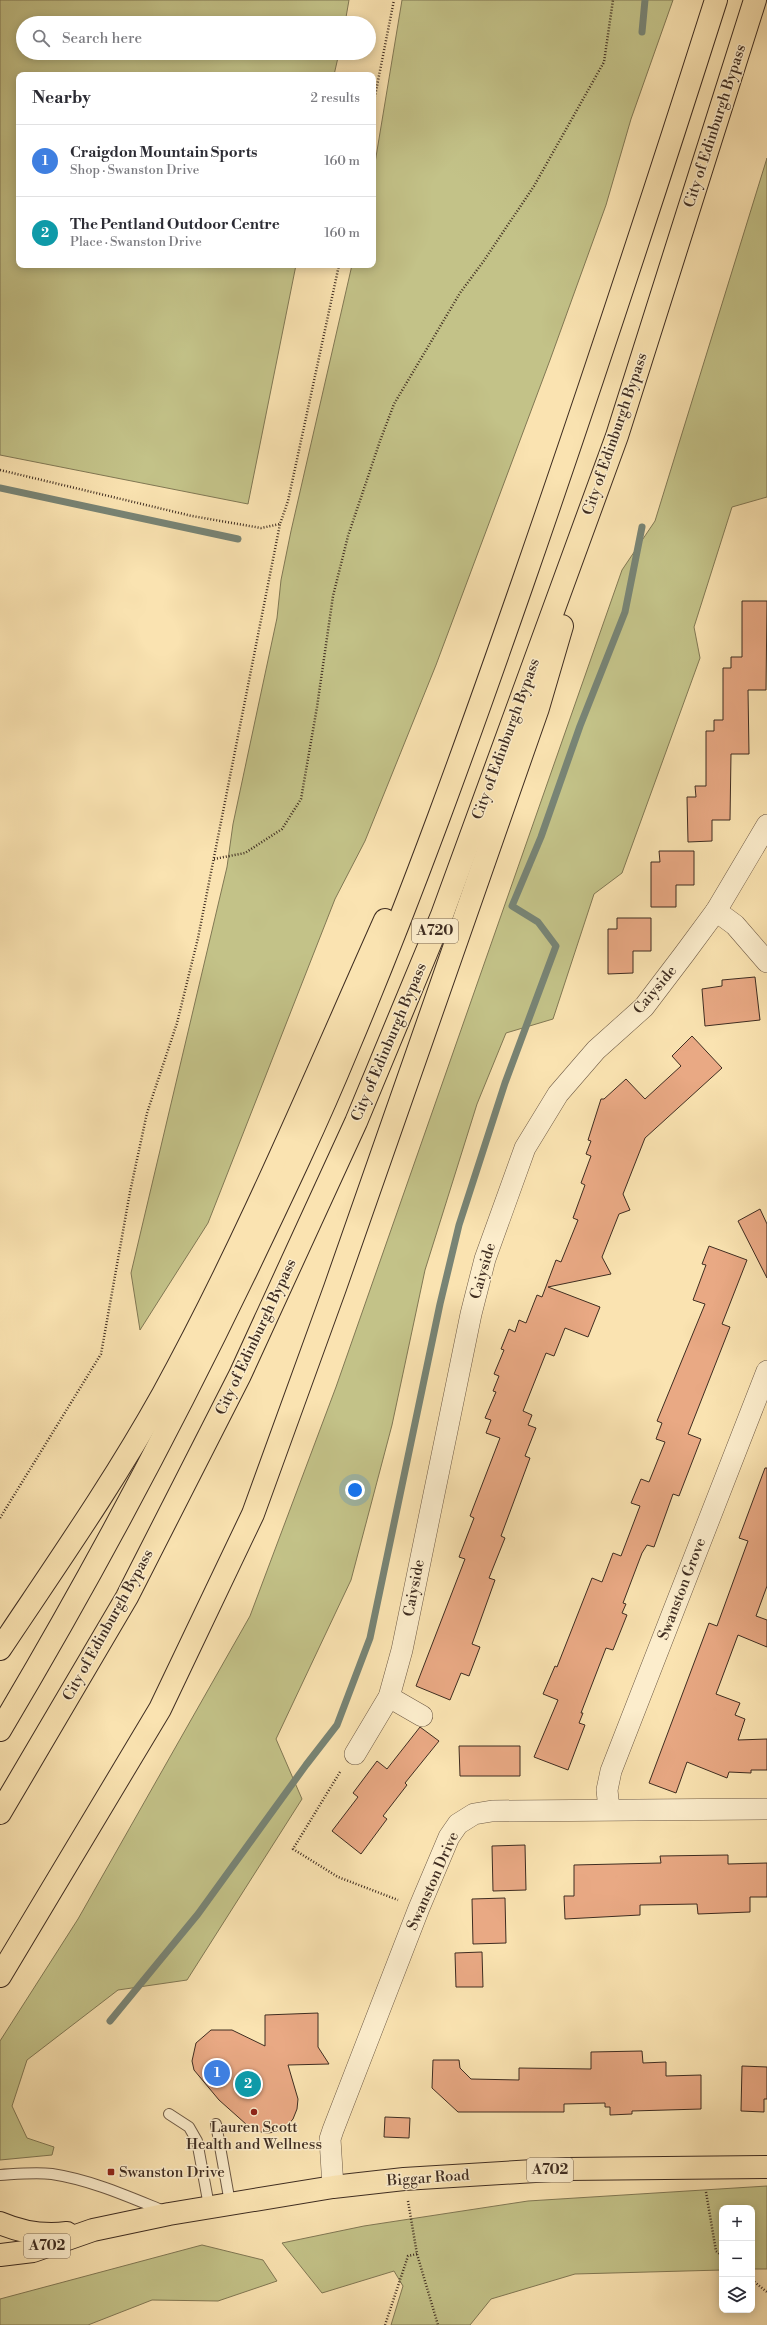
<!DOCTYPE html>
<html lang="en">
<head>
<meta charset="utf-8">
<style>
  body { margin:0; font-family:"Libre Bodoni",serif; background:#f7f7f7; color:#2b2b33 }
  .controls { position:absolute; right:12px; bottom:12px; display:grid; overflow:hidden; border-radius:8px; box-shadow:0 2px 10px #0003 }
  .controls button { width:36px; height:36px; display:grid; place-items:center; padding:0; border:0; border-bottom:1px solid #e1e1e2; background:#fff; color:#2b2b33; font:20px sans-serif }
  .you { position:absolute; left:355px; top:1490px; width:14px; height:14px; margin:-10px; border:3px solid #fff; border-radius:50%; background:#1a73e8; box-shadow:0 0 0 6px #1a73e833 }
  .badge { display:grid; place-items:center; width:26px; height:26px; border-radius:50%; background:#b45309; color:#fff; font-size:13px; font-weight:700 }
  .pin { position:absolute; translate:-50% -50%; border:2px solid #fff; box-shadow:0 1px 4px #0006 }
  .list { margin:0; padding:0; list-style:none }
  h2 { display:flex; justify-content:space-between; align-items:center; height:52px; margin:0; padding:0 16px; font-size:17px }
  h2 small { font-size:13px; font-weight:400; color:#7c7c81 }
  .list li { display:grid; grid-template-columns:26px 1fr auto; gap:12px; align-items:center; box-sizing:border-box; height:72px; padding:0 16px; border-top:1px solid #e1e1e2 }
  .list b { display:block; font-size:15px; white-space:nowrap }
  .list p { margin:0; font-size:13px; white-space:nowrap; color:#7c7c81 }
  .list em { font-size:13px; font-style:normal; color:#7c7c81 }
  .icon { flex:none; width:22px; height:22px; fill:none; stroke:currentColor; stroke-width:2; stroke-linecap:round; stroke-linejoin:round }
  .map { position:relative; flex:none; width:767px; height:2325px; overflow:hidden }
  .search { position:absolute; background:#fff; box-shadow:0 2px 10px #0003; left:16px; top:16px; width:360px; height:44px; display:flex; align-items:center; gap:10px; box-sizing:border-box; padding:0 14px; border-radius:22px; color:#7c7c81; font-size:15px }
  .panel { position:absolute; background:#fff; box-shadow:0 2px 10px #0003; left:16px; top:72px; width:360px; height:196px; border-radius:8px }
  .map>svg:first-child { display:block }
  .green { fill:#c3c288; stroke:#817854 }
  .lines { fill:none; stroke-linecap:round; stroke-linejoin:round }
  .stream { stroke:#788475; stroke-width:7 }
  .building { fill:#e9a984; stroke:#3f2d21 }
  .service-casing { stroke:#6e5a45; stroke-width:12 }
  .minor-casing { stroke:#6e5a45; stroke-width:22 }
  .primary-casing { stroke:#3f2d21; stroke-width:24 }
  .trunk-casing { stroke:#3f2d21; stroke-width:24 }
  .path { stroke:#3f2d21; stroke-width:2.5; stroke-dasharray:1 2; stroke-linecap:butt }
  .service { stroke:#fcedcc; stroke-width:10 }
  .minor { stroke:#fcedcc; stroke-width:21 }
  .primary { stroke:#fae3b1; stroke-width:22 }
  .trunk { stroke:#fae3b1; stroke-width:22 }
  .poi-dot { fill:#8f2418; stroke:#fcedcc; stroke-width:1.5 }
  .labels { text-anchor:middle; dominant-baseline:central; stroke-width:3; stroke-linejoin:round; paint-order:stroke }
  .shield { fill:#fcedcc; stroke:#786754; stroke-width:1 }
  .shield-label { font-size:14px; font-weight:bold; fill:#3f2d21 }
  .street-label { font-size:15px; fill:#3f2d21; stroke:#fcedcc }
  .poi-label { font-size:15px; fill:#3f2d21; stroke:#fcedcc }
</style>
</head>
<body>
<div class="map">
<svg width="767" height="2325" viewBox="0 0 767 2325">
  <rect width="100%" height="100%" fill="#fae3b1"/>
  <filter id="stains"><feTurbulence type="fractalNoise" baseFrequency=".005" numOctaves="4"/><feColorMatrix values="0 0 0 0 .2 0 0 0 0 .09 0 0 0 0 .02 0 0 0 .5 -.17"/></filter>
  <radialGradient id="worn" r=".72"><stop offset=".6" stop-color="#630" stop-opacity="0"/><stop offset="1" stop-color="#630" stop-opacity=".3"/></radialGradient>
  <!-- green -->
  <g class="green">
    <polygon points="0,0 349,0 345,23 23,23 23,53 339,53 334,75 19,75 19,265 296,265 248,504 0,455"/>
    <polygon points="402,0 673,0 631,119 606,205 550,360 436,665 365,841 335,899 208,1223 140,1330 131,1273 227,867 233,824 277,618 281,580 291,531 352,265 373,265 373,175"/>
    <polygon points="767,158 767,497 732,507 694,627 700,658 622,873 594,894 553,1019 506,1033 477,1104 425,1270 392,1425 351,1580 276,1739 302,1799 187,1980 118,1990 27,2060 12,2106 27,2138 54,2147 52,2155 0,2160 0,2041 78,1919 250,1616 336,1387 622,570 655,521"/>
    <polygon points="767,2186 767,2269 752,2269 752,2208 722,2208 722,2270 575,2274 491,2299 470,2325 391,2325 403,2286 394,2271 322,2293 282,2243 364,2226 528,2201"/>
    <polygon points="202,2245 263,2260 277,2281 218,2301 152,2300 88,2325 0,2325 0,2299"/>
  </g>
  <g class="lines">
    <!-- stream -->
    <g class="stream">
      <polyline points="642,32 645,0"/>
      <polyline points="0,488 238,539"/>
      <polyline points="110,2021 198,1914 306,1765 337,1725 370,1638 440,1304 459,1225 505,1083 556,946 538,922 512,906 541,837 580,726 625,612 642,527"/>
    </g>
  </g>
  <!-- building -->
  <g class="building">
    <polygon points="742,601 767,601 766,690 748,690 749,754 731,754 730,820 712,820 712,841 688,842 687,797 696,797 695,786 706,786 706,731 714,731 714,720 723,720 723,668 731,668 731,657 742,657"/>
    <polygon points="659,851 694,851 694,885 676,885 676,907 651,907 651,862 660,862"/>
    <polygon points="617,918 651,918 651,951 633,951 633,973 608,974 608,929 617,929"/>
    <polygon points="755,977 760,1020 705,1026 702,989 722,986 722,980"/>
    <polygon points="692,1036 722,1068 645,1138 623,1194 630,1210 619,1214 602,1257 611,1274 548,1287 600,1307 588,1337 565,1328 554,1356 546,1353 523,1411 532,1415 528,1425 536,1428 525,1456 530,1458 501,1536 505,1538 489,1578 495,1580 472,1644 480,1647 469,1676 461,1673 450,1700 416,1686 465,1559 459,1557 474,1518 470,1516 500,1438 486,1433 491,1420 485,1418 496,1392 493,1391 499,1376 494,1374 504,1350 501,1349 509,1329 515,1332 519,1320 526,1323 537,1295 542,1297 556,1260 561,1262 578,1220 573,1218 585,1185 581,1183 591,1156 586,1154 591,1141 588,1140 601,1099 604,1099 626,1079 645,1099 681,1066 672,1056"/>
    <polygon points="760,1209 767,1224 767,1278 738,1221"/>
    <polygon points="709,1246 747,1260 722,1324 730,1327 688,1434 701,1439 679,1496 673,1494 654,1547 647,1545 642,1553 623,1603 626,1604 622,1613 627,1615 613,1650 606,1648 581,1713 583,1713 579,1723 585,1725 568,1770 534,1757 558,1700 543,1694 555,1666 557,1667 592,1578 602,1582 613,1553 621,1556 640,1506 631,1503 641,1479 649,1482 665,1442 656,1439 662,1423 657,1421 705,1304 693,1300 706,1265 702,1264"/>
    <polygon points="765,1468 767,1468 767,1586 756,1616 767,1620 767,1647 738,1635 716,1694 740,1703 735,1715 745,1719 738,1740 767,1739 767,1770 751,1770 751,1773 729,1772 727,1778 687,1762 676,1793 649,1783 709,1623 717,1626 748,1541 739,1538"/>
    <polygon points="420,1727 439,1741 405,1783 407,1785 383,1816 387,1819 361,1854 332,1831 358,1797 353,1793 377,1761 387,1769"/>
    <polygon points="459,1746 520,1746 520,1776 460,1776"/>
    <polygon points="525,1845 526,1890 493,1891 492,1846"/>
    <polygon points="728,1855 728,1864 767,1863 767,1897 750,1897 750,1912 698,1914 697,1904 640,1905 640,1915 565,1919 564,1896 574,1896 574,1865 661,1863 660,1856"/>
    <polygon points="505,1898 506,1943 473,1944 472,1899"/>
    <polygon points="482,1952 483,1987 456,1987 455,1953"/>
    <polygon points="318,2013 318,2047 329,2064 288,2065 298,2099 297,2109 293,2119 286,2127 277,2132 267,2133 256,2131 247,2125 219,2100 194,2070 192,2061 196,2043 211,2030 232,2030 265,2046 265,2015"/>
    <polygon points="642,2051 643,2063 666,2062 666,2076 701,2075 701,2109 632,2111 632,2114 610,2115 610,2107 605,2107 605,2103 564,2104 564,2112 458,2112 432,2088 433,2060 459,2060 460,2068 471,2079 519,2080 519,2068 591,2069 591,2052"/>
    <polygon points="742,2066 767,2067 767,2099 764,2099 764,2112 741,2111"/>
    <polygon points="385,2117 410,2118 409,2138 384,2137"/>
  </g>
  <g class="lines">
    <!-- service casing -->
    <g class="service-casing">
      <g id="service">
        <polyline points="169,2114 189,2127 197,2141 209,2206"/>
        <polyline points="216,2124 230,2203"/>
        <path d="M0 2175C17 2174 35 2172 52 2174 91 2180 127 2196 164 2211"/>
      </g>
    </g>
    <!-- minor casing -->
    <g class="minor-casing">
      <g id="minor">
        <polyline points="716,911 735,925 767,962"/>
        <polyline points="389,1697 422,1716"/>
        <polyline points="355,1754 389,1697 402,1650 471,1314 485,1259 525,1148 558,1094 596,1050 644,1007 685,953 716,911 767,825"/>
        <polyline points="609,1809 607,1790 611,1771 767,1371"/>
        <polyline points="333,2187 330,2139 333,2130 419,1908 449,1837 458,1824 474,1814 492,1811 767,1809"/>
      </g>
    </g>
    <!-- primary casing -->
    <g class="primary-casing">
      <g id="primary">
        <path d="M0 2223C21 2232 45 2236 67 2233"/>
        <polyline points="0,2255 33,2251 93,2230 169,2214 333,2187 404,2179 567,2169 767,2167"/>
      </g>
    </g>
    <!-- trunk casing -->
    <g class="trunk-casing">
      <g id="trunk">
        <path d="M0 1649C56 1565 114 1482 163 1394 247 1241 314 1079 385 920"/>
        <path d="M0 1730C90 1579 173 1423 249 1265 283 1194 317 1123 347 1050 412 896 468 740 523 582 590 389 654 195 716 0"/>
        <polyline points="0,1813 127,1597 240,1375 356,1122 442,915 617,436 755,0"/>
        <polyline points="0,1976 160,1709 253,1514 335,1288 538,708 562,626"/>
      </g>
    </g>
    <!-- path -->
    <g class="path">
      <polyline points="373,106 394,0"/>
      <polyline points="0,470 192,516 261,528 280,524 288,501 339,265"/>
      <polyline points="214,859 245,853 282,829 301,799 317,707 333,596 348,536 380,441 394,404 460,293 483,262 534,186 604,62 613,0"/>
      <polyline points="0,1518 101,1354 130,1192 147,1113 177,1023 198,938 280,524"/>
      <polyline points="340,1772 293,1849 338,1877 398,1900"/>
      <polyline points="706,2192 716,2251 722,2256"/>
      <polyline points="408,2201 417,2254 438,2325"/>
      <polyline points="752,2280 767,2292"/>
      <polyline points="385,2325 408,2256 417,2254"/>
    </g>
    <!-- service -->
    <use href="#service" class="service"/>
    <!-- minor -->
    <use href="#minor" class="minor"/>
    <!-- primary -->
    <use href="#primary" class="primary"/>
    <!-- trunk -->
    <use href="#trunk" class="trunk"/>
  </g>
  <!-- markers -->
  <g class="poi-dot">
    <circle cx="254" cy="2112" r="4"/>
    <rect x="107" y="2168" width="8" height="8" rx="2"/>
  </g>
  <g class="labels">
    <!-- shield labels -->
    <g class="shield">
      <rect x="412" y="919" width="46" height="24" rx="3"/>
      <rect x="527" y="2158" width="46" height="24" rx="3"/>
      <rect x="24" y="2234" width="46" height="24" rx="3"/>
    </g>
    <g class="shield-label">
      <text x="435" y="931">A720</text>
      <text x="550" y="2170">A702</text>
      <text x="47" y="2246">A702</text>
    </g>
    <!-- street labels -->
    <g class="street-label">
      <text transform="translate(715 126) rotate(-72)">City of Edinburgh Bypass</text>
      <text transform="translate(615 434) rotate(-71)">City of Edinburgh Bypass</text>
      <text transform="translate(506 739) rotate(-70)">City of Edinburgh Bypass</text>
      <text transform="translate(655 990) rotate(-50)">Caiyside</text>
      <text transform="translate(389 1042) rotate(-67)">City of Edinburgh Bypass</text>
      <text transform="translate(483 1271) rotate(-74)">Caiyside</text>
      <text transform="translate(256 1337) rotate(-65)">City of Edinburgh Bypass</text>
      <text transform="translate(414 1588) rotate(-79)">Caiyside</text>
      <text transform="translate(682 1589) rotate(-69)">Swanston Grove</text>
      <text transform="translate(108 1625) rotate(-61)">City of Edinburgh Bypass</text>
      <text transform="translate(433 1881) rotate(-66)">Swanston Drive</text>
      <text transform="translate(428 2178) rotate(-4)">Biggar Road</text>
    </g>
    <!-- poi labels -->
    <g class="poi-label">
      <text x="254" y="2127">Lauren Scott<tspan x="254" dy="17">Health and Wellness</tspan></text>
      <text x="119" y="2172" text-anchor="start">Swanston Drive</text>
    </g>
  </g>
  <rect width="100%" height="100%" filter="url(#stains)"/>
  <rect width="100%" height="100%" fill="url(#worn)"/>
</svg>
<div class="controls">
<button>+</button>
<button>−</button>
<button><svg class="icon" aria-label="layers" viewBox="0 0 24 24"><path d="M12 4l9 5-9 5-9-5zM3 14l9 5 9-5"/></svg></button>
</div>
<div class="you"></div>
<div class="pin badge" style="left:217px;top:2073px;background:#3f7fe0">1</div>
<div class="pin badge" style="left:248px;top:2084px;background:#0f9aa8">2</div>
<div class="search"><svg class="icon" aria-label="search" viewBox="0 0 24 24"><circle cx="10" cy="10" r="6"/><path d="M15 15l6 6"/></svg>Search here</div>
<section class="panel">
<h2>Nearby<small>2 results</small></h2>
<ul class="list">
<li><span class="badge" style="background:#3f7fe0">1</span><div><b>Craigdon Mountain Sports</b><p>Shop · Swanston Drive</p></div><em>160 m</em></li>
<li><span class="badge" style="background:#0f9aa8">2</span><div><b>The Pentland Outdoor Centre</b><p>Place · Swanston Drive</p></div><em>160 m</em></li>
</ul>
</section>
</div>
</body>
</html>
